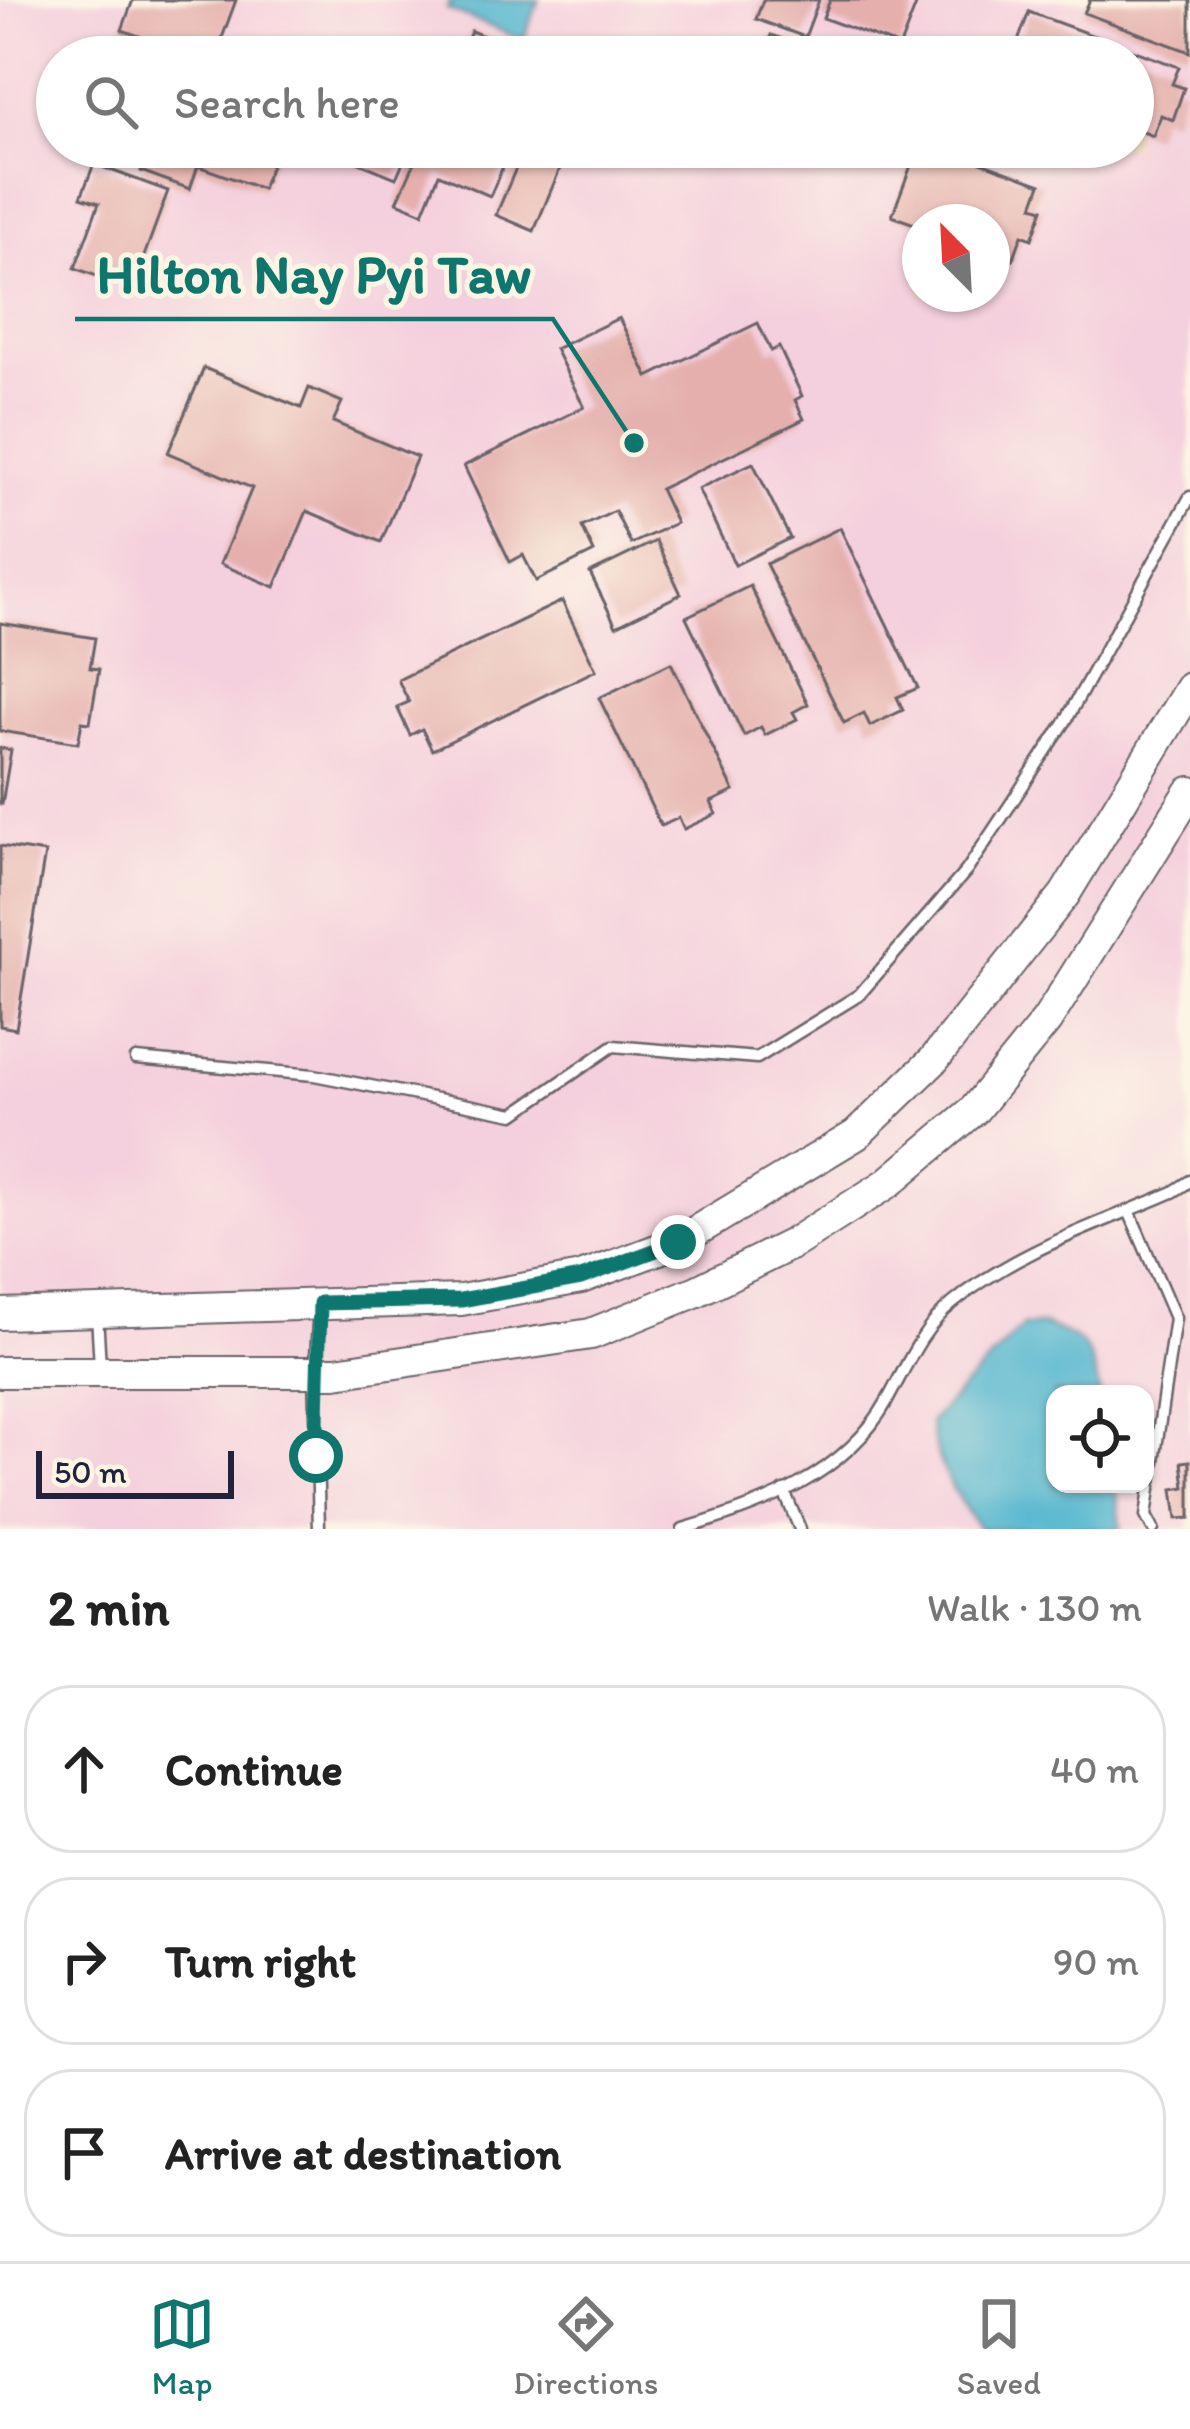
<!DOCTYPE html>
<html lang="en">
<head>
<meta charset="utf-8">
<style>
  body { margin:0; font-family:Itim,sans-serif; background:#f6f6f6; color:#222 }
  .controls { position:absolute; right:36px; bottom:36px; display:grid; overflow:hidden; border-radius:24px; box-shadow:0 3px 9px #0004 }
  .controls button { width:108px; height:108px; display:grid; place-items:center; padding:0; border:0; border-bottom:3px solid #e0e0e0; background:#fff; color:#222; font:60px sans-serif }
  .compass { position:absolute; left:902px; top:204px; width:108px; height:108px; border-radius:50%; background:#fff; box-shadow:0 3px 9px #0004; rotate:336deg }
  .scale { position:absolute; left:36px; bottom:30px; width:198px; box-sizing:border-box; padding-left:12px; border:6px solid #22223b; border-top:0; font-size:33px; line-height:42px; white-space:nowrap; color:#22223b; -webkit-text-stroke:9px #fcf5e5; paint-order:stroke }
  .stop { position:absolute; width:36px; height:36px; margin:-27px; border:9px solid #0f766e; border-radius:50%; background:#fff }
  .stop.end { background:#0f766e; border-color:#fff; box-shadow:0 3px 12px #0008 }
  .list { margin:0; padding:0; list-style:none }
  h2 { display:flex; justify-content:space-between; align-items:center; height:156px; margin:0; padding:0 48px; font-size:51px }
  h2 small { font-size:39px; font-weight:400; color:#767676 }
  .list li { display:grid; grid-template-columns:78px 1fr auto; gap:36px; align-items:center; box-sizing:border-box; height:168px; margin:0 24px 24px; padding:0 24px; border:3px solid #e0e0e0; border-radius:48px }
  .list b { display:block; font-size:45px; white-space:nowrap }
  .list em { font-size:39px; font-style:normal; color:#767676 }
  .icon { flex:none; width:66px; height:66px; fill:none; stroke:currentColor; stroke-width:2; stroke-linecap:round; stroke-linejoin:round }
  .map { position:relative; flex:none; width:1190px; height:1529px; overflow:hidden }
  .search { position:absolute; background:#fff; box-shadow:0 3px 9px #0004; left:36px; right:36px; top:36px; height:132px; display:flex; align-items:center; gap:30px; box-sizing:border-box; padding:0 42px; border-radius:66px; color:#767676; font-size:45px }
  .sheet { height:732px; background:#fff }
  nav { display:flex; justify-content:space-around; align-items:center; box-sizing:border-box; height:168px; border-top:3px solid #e0e0e0; background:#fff; font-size:33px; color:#767676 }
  nav a { display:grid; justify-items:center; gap:6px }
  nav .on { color:#0f766e }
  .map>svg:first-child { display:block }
  .built { fill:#f4cfdd; fill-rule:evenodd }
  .water { fill:#51b5cf; stroke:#3a6c85; stroke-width:3 }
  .building { fill:#e4afac }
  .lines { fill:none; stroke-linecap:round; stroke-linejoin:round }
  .lane-casing { stroke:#6a6368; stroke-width:15 }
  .secondary-casing { stroke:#6a6368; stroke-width:34 }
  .lane { stroke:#fff; stroke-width:10 }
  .secondary { stroke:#fff; stroke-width:30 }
  .route { stroke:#0f766e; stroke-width:15 }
  .leader { fill:none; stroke:#0f766e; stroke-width:4.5 }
  .callout-dot { fill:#0f766e; stroke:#fcf5e5; stroke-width:4.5 }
  .callout-label { font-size:54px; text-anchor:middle; font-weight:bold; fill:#0f766e; stroke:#fcf5e5; stroke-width:10; stroke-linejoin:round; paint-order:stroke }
</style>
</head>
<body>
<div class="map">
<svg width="1190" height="1529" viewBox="0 0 1190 1529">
  <rect width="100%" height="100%" fill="#fcf5e5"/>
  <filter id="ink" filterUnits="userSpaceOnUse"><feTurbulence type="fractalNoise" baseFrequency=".00833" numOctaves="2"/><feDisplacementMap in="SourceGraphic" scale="24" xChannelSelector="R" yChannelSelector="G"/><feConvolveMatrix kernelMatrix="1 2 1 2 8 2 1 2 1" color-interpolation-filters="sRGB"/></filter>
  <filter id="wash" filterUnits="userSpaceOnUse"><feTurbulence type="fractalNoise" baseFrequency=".004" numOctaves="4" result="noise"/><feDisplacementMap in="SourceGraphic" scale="48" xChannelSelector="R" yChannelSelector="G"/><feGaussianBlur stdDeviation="2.7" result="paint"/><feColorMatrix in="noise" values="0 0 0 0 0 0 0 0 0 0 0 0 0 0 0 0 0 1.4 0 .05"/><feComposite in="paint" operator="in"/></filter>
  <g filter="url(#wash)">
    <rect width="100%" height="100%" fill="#efddbb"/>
    <!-- built -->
    <path class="built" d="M0 0H1190V1529H0ZM57 57H1133V147H57ZM920 222H992V294H920ZM1055 1394H1145V1484H1055Z"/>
    <!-- water -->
    <g class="water">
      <polygon points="451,0 539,0 523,40 447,9"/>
      <path d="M1043 1325C1090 1342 1088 1346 1100 1394H1055V1484H1116L1121 1529H980C955 1496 935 1463 930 1422L1023 1326Z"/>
    </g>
    <g id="blocks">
      <!-- building -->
      <g class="building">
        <polygon points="133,0 236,0 215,57 197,57 122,30"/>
        <polygon points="763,0 819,0 805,37 756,19"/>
        <polygon points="830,0 918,0 900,46 823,18"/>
        <polygon points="1090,0 1190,0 1190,52 1084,13"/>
        <polygon points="1029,12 1179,67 1172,84 1184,88 1173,120 1161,115 1153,136 1133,128 1133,57 1012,57"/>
        <polygon points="471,31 494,40 487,57 461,56"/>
        <polygon points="771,35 831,56 831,57 763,57"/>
        <polygon points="150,147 278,147 262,189 198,166 190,189 141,171"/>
        <polygon points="358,147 489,147 508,155 490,196 439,174 423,213 397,202 414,164 404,160 396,178 352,160"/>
        <polygon points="525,147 569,147 534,231 496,215"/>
        <polygon points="918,147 940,147 1041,184 1033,206 1043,209 1032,239 1022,235 1013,260 992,252 992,222 920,222 920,226 892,216"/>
        <polygon points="94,164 168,191 132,289 75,268 99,203 81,197"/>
        <polygon points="619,318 648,377 758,323 771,351 779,347 802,396 795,400 804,419 660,489 676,523 631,544 615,511 582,527 594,552 536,581 523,555 510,562 464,466 584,407 555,349"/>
        <polygon points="204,368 301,408 309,388 342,402 333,422 417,457 381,542 307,511 275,587 220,564 252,488 168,453"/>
        <polygon points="753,463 790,538 735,565 698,489"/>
        <polygon points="840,528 918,688 897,697 903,710 870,726 864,713 844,723 766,564"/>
        <polygon points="656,541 681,594 616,626 590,573"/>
        <polygon points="750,586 808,704 793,712 797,719 765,735 761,727 744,736 686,617"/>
        <polygon points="562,601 596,670 432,750 422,729 410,735 397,707 409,702 398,680"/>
        <polygon points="0,623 95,638 90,668 99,669 90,723 82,722 78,743 0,731"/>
        <polygon points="671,663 734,791 711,802 716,814 684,829 679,818 661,826 599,698"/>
        <polygon points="0,748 11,750 2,804 0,804"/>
        <polygon points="0,846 45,853 16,1029 0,1026"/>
        <polygon points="1190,1461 1190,1518 1177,1519 1173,1489 1185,1487 1182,1462"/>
      </g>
    </g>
  </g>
  <g filter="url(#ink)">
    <use href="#blocks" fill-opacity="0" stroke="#6a6368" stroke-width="3"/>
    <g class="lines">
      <!-- lane casing -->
      <g class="lane-casing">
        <g id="lane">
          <polyline points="136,1059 314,1075 514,1114 613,1046 757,1058 859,995 967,870 1065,722 1190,497"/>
          <polyline points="1129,1211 1175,1318 1146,1516 1153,1529"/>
          <polyline points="319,1306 315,1372 319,1529"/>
          <polyline points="97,1314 100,1367"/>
          <polyline points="784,1491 800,1529"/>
          <path d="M683 1529C760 1507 846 1475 887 1401 906 1367 922 1328 953 1303 1017 1250 1098 1225 1173 1192L1190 1181"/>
        </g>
      </g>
      <!-- secondary casing -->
      <g class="secondary-casing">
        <g id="secondary">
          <polyline points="0,1314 461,1300 581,1278 678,1242 856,1135 933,1061 1065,894 1190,688"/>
          <polyline points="0,1372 336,1372 591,1334 697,1291 794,1243 888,1183 974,1110 1047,1020 1190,792"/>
        </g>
      </g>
      <!-- lane -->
      <use href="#lane" class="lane"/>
      <!-- secondary -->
      <use href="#secondary" class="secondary"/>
    </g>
  </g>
  <g class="lines" filter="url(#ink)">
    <!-- route -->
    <polyline class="route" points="316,1456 320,1303 461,1300 581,1278 678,1242"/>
  </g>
  <!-- callouts -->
  <path class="leader" d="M634 443L553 319H75"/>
  <circle class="callout-dot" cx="634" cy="443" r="12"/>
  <g class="callout-label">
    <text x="314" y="293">Hilton Nay Pyi Taw</text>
  </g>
</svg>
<div class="controls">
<button><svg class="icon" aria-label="locate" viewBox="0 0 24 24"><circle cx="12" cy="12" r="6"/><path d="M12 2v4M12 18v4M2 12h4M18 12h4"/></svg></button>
</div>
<svg class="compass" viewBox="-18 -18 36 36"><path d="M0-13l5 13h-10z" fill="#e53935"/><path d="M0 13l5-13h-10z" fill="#767676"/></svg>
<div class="scale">50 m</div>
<div class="stop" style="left:316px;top:1456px"></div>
<div class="stop end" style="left:678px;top:1242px"></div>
<div class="search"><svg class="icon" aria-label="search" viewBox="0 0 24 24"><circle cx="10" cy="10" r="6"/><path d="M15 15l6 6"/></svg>Search here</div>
</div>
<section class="sheet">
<h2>2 min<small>Walk · 130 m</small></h2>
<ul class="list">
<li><svg class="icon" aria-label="ahead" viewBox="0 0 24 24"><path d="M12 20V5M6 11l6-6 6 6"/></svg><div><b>Continue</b></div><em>40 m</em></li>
<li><svg class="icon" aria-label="right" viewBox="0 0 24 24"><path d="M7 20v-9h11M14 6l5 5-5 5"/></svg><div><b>Turn right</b></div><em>90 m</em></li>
<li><svg class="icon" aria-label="arrive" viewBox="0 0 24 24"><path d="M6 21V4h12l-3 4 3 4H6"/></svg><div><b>Arrive at destination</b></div></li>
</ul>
</section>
<nav>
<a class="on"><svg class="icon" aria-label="map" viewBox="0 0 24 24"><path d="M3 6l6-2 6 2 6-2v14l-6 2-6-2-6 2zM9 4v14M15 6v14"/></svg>Map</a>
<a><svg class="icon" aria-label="directions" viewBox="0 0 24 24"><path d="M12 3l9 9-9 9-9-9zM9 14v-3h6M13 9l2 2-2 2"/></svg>Directions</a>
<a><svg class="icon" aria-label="saved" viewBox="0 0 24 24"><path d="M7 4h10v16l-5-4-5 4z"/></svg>Saved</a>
</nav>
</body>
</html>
